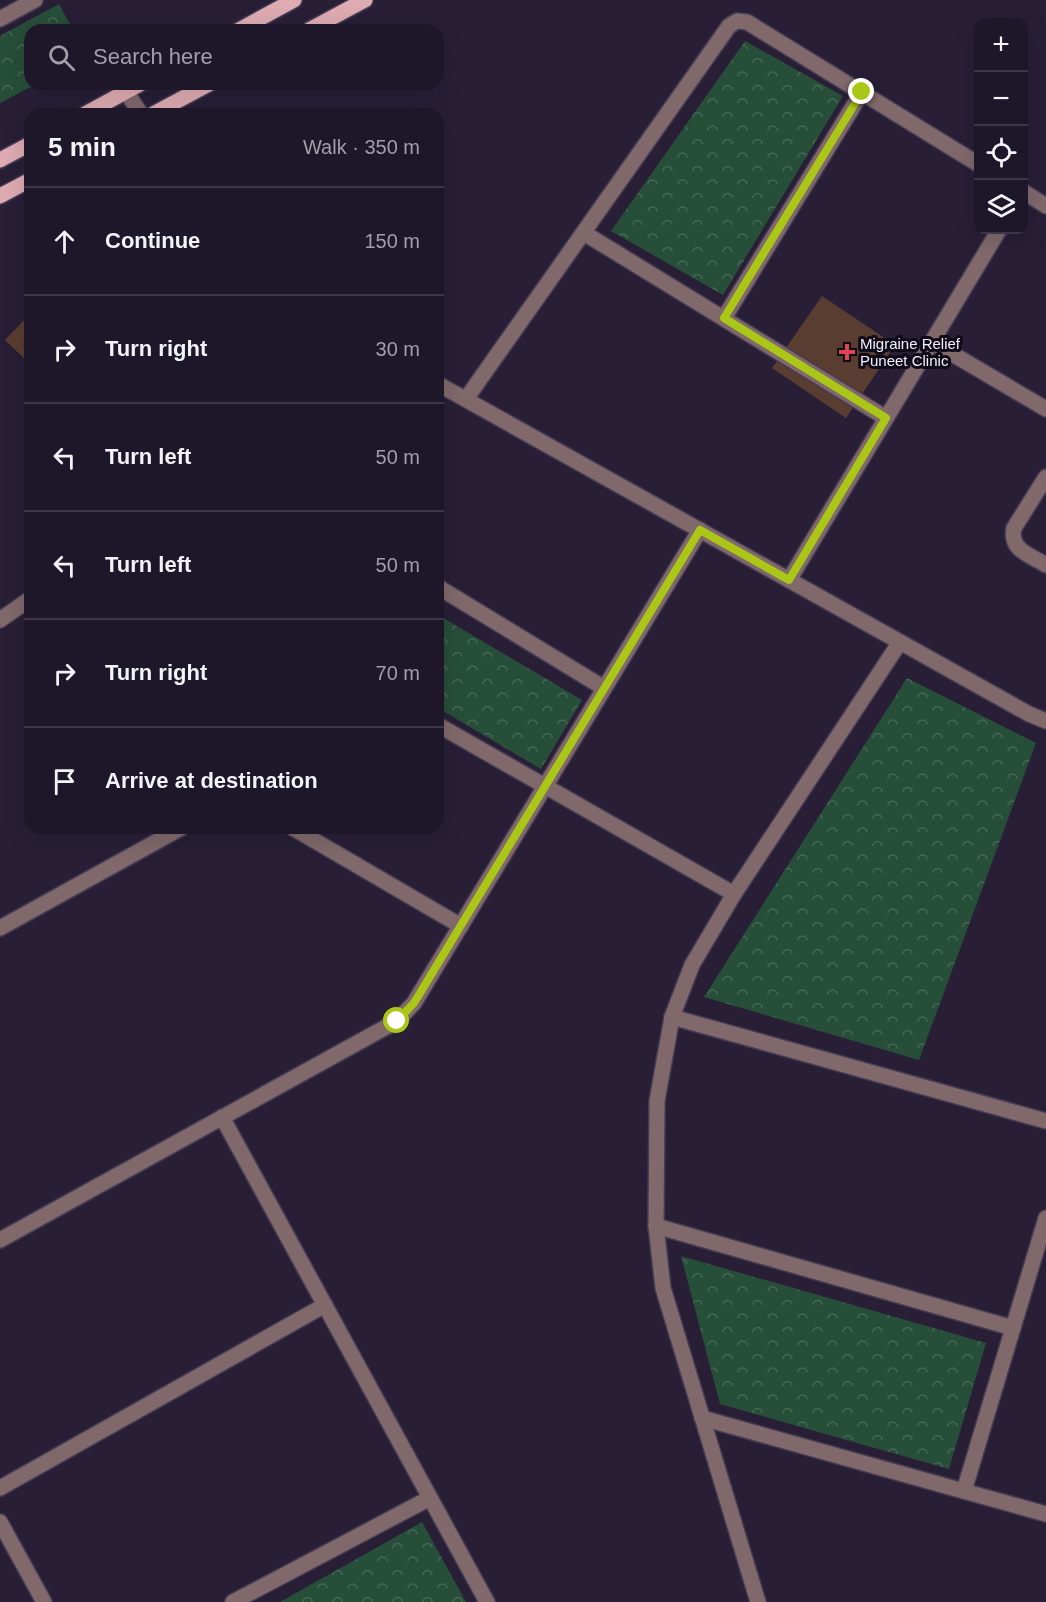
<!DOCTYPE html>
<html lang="en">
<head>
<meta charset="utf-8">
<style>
  body { margin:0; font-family:Arial,sans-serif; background:#262031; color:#f1f3f6 }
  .controls { position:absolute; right:18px; top:18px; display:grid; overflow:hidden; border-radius:12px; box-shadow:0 6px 24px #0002 }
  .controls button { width:54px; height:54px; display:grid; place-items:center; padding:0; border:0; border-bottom:2px solid #3c3646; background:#1e1729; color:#f1f3f6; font:30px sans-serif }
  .stop { position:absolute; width:18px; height:18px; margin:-14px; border:4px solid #aac717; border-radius:50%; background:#fff }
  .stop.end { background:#aac717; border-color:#fff; box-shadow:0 2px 6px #0008 }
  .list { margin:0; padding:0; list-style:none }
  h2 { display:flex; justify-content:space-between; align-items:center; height:78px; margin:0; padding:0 24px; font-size:26px }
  h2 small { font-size:20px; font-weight:400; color:#a19fa8 }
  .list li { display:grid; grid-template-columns:39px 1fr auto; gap:18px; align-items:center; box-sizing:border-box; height:108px; padding:0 24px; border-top:2px solid #3c3646 }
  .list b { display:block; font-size:22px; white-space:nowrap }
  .list em { font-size:20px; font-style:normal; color:#a19fa8 }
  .icon { flex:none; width:33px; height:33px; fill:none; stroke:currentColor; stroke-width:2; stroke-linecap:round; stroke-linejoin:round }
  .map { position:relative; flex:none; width:1046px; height:1602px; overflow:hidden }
  .search { position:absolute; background:#1e1729; box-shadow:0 6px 24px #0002; left:24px; top:24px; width:420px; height:66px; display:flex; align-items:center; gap:15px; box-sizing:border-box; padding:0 21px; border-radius:18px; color:#a19fa8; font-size:22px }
  .panel { position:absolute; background:#1e1729; box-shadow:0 6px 24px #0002; left:24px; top:108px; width:420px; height:726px; border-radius:18px }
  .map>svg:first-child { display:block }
  .park { fill:url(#park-crowns) }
  .building { fill:#593d30 }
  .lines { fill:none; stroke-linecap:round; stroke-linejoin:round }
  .minor-casing { stroke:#443c53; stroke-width:18 }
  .primary-casing { stroke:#443c53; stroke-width:18 }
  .minor { stroke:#80686b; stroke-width:15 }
  .primary { stroke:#ddabb1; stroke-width:15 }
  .route { stroke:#aac717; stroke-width:8 }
  .health-dot { fill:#e0444e; stroke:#0f0b16; stroke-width:2 }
  .labels { text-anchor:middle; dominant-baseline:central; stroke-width:6; stroke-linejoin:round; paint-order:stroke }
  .poi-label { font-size:15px; fill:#f3eeff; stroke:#0f0b16; text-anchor:start }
</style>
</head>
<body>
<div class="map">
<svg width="1046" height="1602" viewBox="0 0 1046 1602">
  <defs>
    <pattern id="park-crowns" width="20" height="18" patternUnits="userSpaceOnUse" patternTransform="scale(1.5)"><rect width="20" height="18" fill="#274e39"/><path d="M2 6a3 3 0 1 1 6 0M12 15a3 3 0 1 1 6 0" fill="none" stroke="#476857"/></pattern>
  </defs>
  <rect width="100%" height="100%" fill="#281f37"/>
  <!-- park -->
  <g class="park">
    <polygon points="59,4 73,30 30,30 30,84 36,84 0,103 0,36"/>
    <polygon points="745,41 843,96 723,295 611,231"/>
    <polygon points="438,615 582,700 541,769 438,708"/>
    <polygon points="907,678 1036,743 919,1060 704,997"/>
    <polygon points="681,1256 986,1343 949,1469 720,1404"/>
    <polygon points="422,1522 466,1602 280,1602"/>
  </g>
  <!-- building -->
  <g class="building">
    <polygon points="822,296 895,345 846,418 772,368"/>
    <polygon points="30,314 30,364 5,340"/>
  </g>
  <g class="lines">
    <!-- minor casing -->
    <g class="minor-casing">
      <g id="minor">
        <polyline points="0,19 35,0"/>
        <polyline points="126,92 141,114"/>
        <polyline points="1024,192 1046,206"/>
        <polyline points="584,233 886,418"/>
        <polyline points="724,318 862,92"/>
        <polyline points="932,342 1046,409"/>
        <polyline points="438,384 1029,714 1046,721"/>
        <polyline points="466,399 729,26 737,21 747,22 978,164"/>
        <path d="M1046 477 1014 528C1009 550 1030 555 1046 565"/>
        <polyline points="789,580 999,230"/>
        <polyline points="438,587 604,688"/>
        <polyline points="0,620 30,599"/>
        <polyline points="438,725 734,894"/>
        <polyline points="293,828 461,926"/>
        <polyline points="0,928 181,828"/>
        <polyline points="672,1017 1046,1121"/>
        <polyline points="222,1117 487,1602"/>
        <polyline points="656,1226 1013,1328"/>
        <polyline points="0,1240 397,1021 414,1003 700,530"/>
        <polyline points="702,1418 1046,1514"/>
        <polyline points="0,1488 325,1305"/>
        <polyline points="964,1491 1046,1218"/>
        <polyline points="0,1522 44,1602"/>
        <polyline points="233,1602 430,1498"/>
        <polyline points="758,1602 663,1288 656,1226 657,1101 672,1017 692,965 734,894 900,642"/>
      </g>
    </g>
    <!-- primary casing -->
    <g class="primary-casing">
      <g id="primary">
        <polyline points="239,30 294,0"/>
        <polyline points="309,30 365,0"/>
        <polyline points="85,114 140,84"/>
        <polyline points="153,114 209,84"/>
        <polyline points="0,160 30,144"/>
        <polyline points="0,196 30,180"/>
      </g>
    </g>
    <!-- minor -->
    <use href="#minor" class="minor"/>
    <!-- primary -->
    <use href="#primary" class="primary"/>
  </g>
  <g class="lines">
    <!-- route -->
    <polyline class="route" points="397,1021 414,1003 700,530 789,580 886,418 724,318 862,92"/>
  </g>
  <!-- markers -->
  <path class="health-dot" d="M844 343h6v6h6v6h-6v6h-6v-6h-6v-6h6z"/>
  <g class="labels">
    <!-- poi labels -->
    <g class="poi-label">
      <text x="860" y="343">Migraine Relief<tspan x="860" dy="17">Puneet Clinic</tspan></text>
    </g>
  </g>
</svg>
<div class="controls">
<button>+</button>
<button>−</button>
<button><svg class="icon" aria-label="locate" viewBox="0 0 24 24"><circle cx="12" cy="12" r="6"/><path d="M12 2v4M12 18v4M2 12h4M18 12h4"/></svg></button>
<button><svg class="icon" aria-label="layers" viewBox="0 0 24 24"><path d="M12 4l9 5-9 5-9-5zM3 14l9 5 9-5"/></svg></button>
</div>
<div class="stop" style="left:397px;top:1021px"></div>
<div class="stop end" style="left:862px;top:92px"></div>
<div class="search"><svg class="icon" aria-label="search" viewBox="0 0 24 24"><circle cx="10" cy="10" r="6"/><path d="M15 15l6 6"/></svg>Search here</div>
<section class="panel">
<h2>5 min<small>Walk · 350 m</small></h2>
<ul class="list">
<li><svg class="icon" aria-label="ahead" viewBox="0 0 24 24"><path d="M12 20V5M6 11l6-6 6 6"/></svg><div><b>Continue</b></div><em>150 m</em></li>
<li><svg class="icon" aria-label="right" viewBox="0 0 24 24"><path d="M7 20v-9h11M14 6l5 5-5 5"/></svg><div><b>Turn right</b></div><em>30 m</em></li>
<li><svg class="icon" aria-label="left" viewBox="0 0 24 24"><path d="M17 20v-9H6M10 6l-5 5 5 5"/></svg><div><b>Turn left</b></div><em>50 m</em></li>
<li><svg class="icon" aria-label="left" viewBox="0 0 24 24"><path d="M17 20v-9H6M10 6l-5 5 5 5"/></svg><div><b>Turn left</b></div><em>50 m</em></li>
<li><svg class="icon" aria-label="right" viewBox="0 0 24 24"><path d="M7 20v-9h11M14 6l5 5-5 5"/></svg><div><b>Turn right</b></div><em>70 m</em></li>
<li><svg class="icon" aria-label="arrive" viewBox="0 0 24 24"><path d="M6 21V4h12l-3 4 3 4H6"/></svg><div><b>Arrive at destination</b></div></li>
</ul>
</section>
</div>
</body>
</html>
